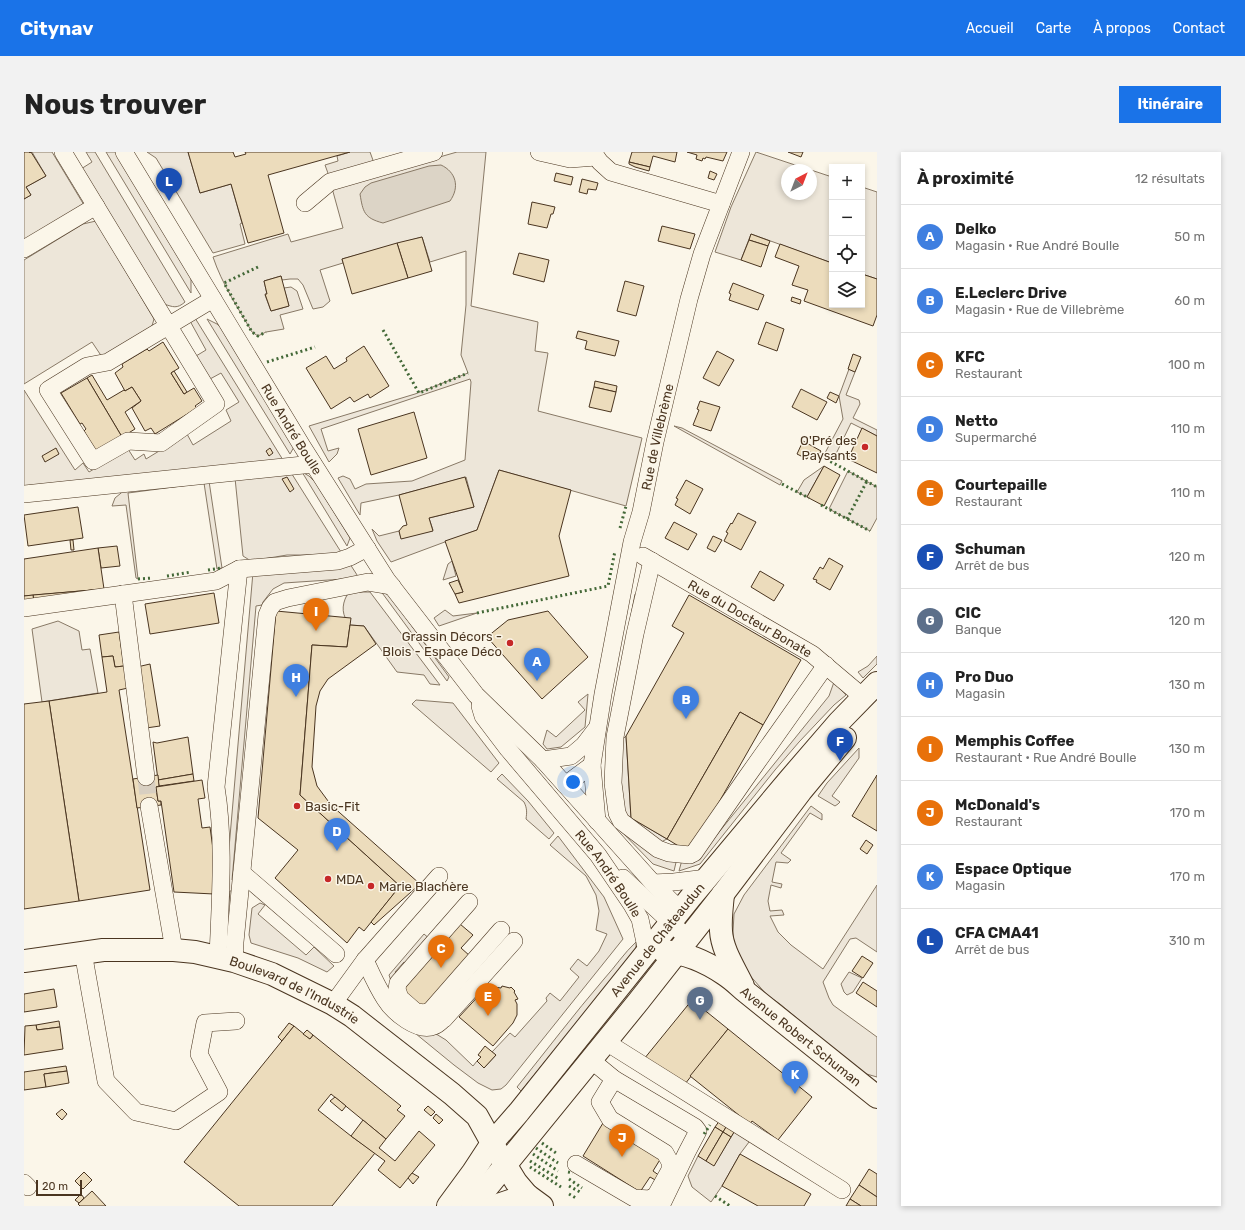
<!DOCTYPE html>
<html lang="fr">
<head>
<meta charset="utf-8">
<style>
  body { margin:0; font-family:Rubik,sans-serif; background:#f2f2f2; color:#222 }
  .controls { position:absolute; right:12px; top:12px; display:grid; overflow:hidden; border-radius:0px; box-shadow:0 2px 6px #0003 }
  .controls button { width:36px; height:36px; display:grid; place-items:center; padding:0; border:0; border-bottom:1px solid #e0e0e0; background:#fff; color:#222; font:20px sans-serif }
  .compass { position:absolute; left:757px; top:12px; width:36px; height:36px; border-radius:50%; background:#fff; box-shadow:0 2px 6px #0003; rotate:42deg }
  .scale { position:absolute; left:12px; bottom:10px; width:46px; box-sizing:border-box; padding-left:4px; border:2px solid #4a3520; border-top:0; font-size:11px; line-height:14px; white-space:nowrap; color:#4a3520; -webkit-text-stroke:3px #fbf6e9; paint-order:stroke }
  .you { position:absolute; left:549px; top:630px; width:14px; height:14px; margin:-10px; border:3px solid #fff; border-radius:50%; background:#1a73e8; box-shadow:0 0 0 6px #1a73e833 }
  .badge { display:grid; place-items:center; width:26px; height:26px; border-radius:50%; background:#1a73e8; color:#fff; font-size:13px; font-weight:700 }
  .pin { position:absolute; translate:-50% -33px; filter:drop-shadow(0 1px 2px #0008) }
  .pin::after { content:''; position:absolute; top:21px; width:14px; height:12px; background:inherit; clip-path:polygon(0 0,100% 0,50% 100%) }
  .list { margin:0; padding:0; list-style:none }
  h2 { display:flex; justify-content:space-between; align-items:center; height:52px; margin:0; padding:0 16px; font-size:17px }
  h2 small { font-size:13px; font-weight:400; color:#767676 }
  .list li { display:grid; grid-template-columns:26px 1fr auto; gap:12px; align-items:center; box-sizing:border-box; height:64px; padding:0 16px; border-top:1px solid #e0e0e0 }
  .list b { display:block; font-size:15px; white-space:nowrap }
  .list p { margin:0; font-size:13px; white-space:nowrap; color:#767676 }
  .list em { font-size:13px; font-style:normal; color:#767676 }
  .icon { flex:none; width:22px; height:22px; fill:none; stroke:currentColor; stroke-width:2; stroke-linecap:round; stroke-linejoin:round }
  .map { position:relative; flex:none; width:853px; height:1054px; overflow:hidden; border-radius:0px }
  header { display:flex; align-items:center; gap:24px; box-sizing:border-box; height:56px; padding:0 20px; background:#1a73e8; color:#fff }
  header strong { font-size:19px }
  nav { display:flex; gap:22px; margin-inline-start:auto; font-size:14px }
  .intro { display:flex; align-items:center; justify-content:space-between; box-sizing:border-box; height:96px; padding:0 24px }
  h1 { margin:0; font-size:28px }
  .button { padding:10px 18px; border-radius:0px; background:#1a73e8; color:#fff; font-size:14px; font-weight:700 }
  main { display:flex; gap:24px; padding:0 24px }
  aside { flex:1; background:#fff; border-radius:0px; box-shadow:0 2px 6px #0003 }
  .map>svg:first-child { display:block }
  .green { fill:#ede6d9; stroke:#887966 }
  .water { fill:#dcd4c6; stroke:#887966 }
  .building { fill:#ecdcbc; stroke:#4a3520 }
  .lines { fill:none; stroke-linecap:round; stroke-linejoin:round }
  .minor-tunnel { stroke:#d8cfc1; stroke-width:17; stroke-dasharray:17 8; stroke-linecap:butt }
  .minor-casing { stroke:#4a3520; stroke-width:18 }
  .major-casing { stroke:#4a3520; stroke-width:24 }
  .minor { stroke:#fbf6e9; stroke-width:17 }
  .major { stroke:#fbf6e9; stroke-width:22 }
  .hedge { stroke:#436837; stroke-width:3; stroke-dasharray:2 3; stroke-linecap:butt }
  .poi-dot { fill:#c62828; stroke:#fbf6e9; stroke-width:1.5 }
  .labels { text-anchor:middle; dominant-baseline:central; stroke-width:3; stroke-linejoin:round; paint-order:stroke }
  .street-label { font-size:13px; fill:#4a3520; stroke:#fbf6e9 }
  .poi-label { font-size:13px; fill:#4a3520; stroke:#fbf6e9; text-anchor:start }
</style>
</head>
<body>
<header>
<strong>Citynav</strong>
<nav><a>Accueil</a><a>Carte</a><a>À propos</a><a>Contact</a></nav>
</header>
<div class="intro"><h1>Nous trouver</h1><a class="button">Itinéraire</a></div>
<main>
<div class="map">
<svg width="853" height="1054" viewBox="0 0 853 1054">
  <rect width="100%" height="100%" fill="#fbf6e9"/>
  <!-- green -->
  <g class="green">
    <polygon points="5,0 28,0 60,53 0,89 0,47 7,43 2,35 22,24 8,0 6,1"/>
    <path d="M62 0H71L161 150C153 157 149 155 140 152L57 17 68 10Z"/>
    <polygon points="82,0 91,0 167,124 167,141"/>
    <polygon points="123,0 164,0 176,41 207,32 218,71 216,72 221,92 189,101 132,6"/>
    <polygon points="326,0 346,0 350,11 305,24 301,13 314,9 313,4"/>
    <path d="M433 0H462L447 154 514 170 511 199 524 201 514 259 618 286 602 354 475 318 453 378 367 410 353 389 348 377 355 384 375 379 377 386 409 378 405 366 450 355 442 325 375 343 337 351 336 363 314 326 319 324 326 327 331 337 342 332 388 329 441 308 447 230 446 227 297 277 304 299 315 296 313 302 305 310 285 274 391 242 444 221 437 203 442 153V99L406 110 398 85 318 107 319 111 296 118 306 149 299 155 289 157 279 133 274 127H266L258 128 257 124 240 129 243 142 241 143 247 159 265 154 260 136 267 135 273 139 279 157 256 163 260 177 242 180 234 184 228 180C214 156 198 132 189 105L264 82 267 90 319 76 308 36Z"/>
    <polygon points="732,0 786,18 763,18 763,42 787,42 787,18 808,25 808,111 727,82 717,108 691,100 707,55"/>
    <polygon points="838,35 853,40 853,127 838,122"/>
    <polygon points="72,69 130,167 128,174 78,205 68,190 0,232 0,108 59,72"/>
    <polygon points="171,166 259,308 0,334 0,238 51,318 59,311 65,320 104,297 111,308 120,302 122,307 163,282 169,293 207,269 202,258 215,250 197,221 186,227 172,204 182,198 166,169"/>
    <polygon points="183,167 193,172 198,176 270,295 266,302"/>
    <polygon points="825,217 831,220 822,243 835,248 836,252 829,266 853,278 853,284 827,271 810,306 801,301 819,267 815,244"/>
    <polygon points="650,274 658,276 758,329 756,333"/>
    <polygon points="800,314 783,345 773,340 780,328"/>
    <polygon points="266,319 317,400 311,403 263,403 227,409 219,404 211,326 185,329 198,416 193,417 180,331 104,341 114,427 112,426 102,353 88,354 91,346 102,337"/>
    <polygon points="824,319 853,335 853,366 846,379 805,357"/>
    <polygon points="278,320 285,324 292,331 326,386 323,394"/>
    <polygon points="428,409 432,424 419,428 424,412"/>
    <polygon points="326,412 335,426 260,431 249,437 239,450 238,453 232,454 208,728 214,728 214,738 206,739 204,761 210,762 211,773 200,784 205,696 229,420"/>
    <polygon points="356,438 366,444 425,525 423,529"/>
    <path d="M329 440H346L416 533 406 532 400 523 373 520 340 474 326 473C318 464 317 454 323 443Z"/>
    <polygon points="611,442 615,442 596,528 584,607 585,630 590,663 598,675 629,701 639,704 653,706 650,719 629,712 593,675 587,663 581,630 584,584"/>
    <polygon points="421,458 429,464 453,461 415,474 410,466"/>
    <polygon points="34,469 55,479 58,498 66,497 74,541 18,550 8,477"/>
    <polygon points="853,504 853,512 839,526 834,520 844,514"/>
    <polygon points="810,530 822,543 810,553 775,590 751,618 676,712 655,719 659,704 670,711 805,544"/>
    <polygon points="564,542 561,575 537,595 523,597 519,592 523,578 532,585 561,558 554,550"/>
    <polygon points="392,548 429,551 475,611 467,620 388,552"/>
    <polygon points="602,584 607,666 643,687 637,690 601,665 596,635 597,589"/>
    <polygon points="835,596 835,606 808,644 816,650 814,652 811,654 794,644 803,631"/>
    <path d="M478 622 504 649 530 681 525 687 502 667C503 660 503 656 500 650L473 627Z"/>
    <polygon points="787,654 798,662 798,668 786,661 757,701 767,708 764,711 752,710 748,730 758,732 757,736 747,733 744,749 746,759 758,758 760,763 746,764 754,780 767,793 799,817 853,733 853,800 832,786 826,787 799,830 805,846 809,853 853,885 853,925 839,921 756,852 743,843 722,819 710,800 709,780 710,762 720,743"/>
    <polygon points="534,684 580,745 599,787 482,933 477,937 468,938 454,931 430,913 353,850 358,849 422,888 449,914 453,909 460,916 472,903 468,900 486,881 491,885 523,849 522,846 526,841 536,849 555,825 546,817 554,807 563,814 575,799 583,782 572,778 575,759 572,743 562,724 526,693"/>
    <polygon points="236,751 241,753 234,762 282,803 290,795 310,814 303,820 274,806 227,791 225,783 228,756"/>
    <polygon points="400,782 407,788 385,814 380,810 371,820 375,825 369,835 365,823"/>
    <path d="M612 790V799L497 939 493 935C522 899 550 862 580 827 591 815 600 801 612 790Z"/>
    <polygon points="825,820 838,826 829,840 823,843 820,840 817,832"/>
    <polygon points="712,977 725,990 716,1002 698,1034 687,1050 668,1035 664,1024 674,1004 690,1013"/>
  </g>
  <!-- water -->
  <path class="water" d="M417 13C432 20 436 35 426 49L359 71C340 66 339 60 336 42L341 35 347 31 405 14Z"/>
  <!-- building -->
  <g class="building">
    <polygon points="0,0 5,0 6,1 7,0 22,24 2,35 7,43 0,47"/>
    <polygon points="164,0 209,0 211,5 222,2 221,0 326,0 244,23 260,81 224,91 207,32 176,41"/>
    <polygon points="608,0 653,0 651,10 629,4 626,15 605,10"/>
    <polygon points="663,0 703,0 699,9 682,5 681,7 679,6 678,9 672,7 673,3"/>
    <polygon points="764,0 779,0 777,5"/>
    <polygon points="605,10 626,15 625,19 611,15 605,12"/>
    <polygon points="686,19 693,22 690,28 684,26"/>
    <polygon points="532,21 549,25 547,33 530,29"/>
    <polygon points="558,27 574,31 572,38 564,37 563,42 555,40"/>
    <polygon points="508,50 531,55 529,62 527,62 523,76 504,72"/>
    <polygon points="638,74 671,82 666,97 634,89"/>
    <polygon points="727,82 746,89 744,94 725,88"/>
    <polygon points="398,85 408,119 384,126 373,91"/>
    <polygon points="725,88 744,94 737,115 717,108"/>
    <polygon points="373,91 384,126 328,142 318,107"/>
    <polygon points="756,92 808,111 808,153 838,153 838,122 853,127 853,163 849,174 780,149 784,138 768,133 775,114 751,105"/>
    <polygon points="495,101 525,108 520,130 489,122"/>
    <polygon points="257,124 265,154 247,159 241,142 243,142 240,129"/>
    <polygon points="601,129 620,134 612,164 593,159"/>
    <polygon points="709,131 740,143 734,158 705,148 707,142 705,141"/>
    <polygon points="768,145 777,148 776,152 767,149"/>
    <polygon points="742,170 760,177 753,199 734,192"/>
    <polygon points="554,179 595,189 591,204 561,197 563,189 552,186"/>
    <polygon points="139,190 155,216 147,221 160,242 170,236 178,249 171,254 173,256 131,282 127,276 121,279 108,256 117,249 108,235 101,239 91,221 99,215 98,212 123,197 125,199"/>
    <polygon points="340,194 365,234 346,246 344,242 330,250 326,245 307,257 282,216 302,204 310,217 323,209 322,206"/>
    <polygon points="693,199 710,208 695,234 679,226"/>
    <polygon points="829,202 837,205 831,220 824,217"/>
    <polygon points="150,219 163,240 160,242 147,221"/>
    <polygon points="68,223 83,248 100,238 101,239 108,235 117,249 101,260 111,277 98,285 63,226"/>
    <polygon points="63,226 98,285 72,300 60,279 62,277 58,271 56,272 37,241"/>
    <polygon points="571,229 593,234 592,240 570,235"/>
    <polygon points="570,235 592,240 587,260 565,255"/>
    <polygon points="777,237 803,250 793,268 768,255"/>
    <polygon points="806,240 815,244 812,251 803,246"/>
    <polygon points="676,249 696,255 687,279 669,273 675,258 673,257"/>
    <polygon points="390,260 403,306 347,323 334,277"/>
    <polygon points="838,276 853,284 853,321 824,307"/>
    <polygon points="779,289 797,299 794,304 786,300 783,307 773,302"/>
    <polygon points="32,296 35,302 21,310 18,304"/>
    <polygon points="246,296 249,301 245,304 242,299"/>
    <polygon points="800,314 816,323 800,354 783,345"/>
    <polygon points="475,318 547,338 535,384 545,424 435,451 431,442 439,440 421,389 453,378"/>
    <polygon points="263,325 270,337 266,340 258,327"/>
    <polygon points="441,325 450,355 405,366 409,379 377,387 375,379 379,374 383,373 375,343"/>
    <polygon points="662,328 679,337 666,362 651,353 654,347 652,346"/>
    <polygon points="54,355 59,386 4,394 0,363"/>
    <polygon points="714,361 732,370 717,398 700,389 704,381 702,380 707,371 708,372"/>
    <polygon points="650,370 673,382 664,398 641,386"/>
    <polygon points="689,384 698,388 691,400 683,396"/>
    <polygon points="46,388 49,388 50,398 47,398"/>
    <polygon points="93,394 96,414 77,416 74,396"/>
    <polygon points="74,396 80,437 0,444 0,407"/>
    <polygon points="805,406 819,414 806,438 792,430 793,428 789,427 796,415 799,417"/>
    <polygon points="736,419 760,433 750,449 727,435"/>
    <polygon points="434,428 439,440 431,442 425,431"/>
    <polygon points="80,437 10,450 9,443"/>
    <polygon points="190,441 195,471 126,482 121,452"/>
    <polygon points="9,443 10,450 0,451 0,444"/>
    <polygon points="665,443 777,508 739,573 716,560 643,687 607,666 602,584 660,481 648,474"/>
    <polygon points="252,459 327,466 323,495 288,493 276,643 376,734 340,779 335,775 323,791 251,726 274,698 234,666"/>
    <polygon points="524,459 564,505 518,547 463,485 484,468"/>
    <polygon points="326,473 340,474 352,492 304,527 296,539 292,554 288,615 293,634 307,653 396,732 350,773 347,770 376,734 276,643 288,493 323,495"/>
    <polygon points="95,480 100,514 91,515 89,504 78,505 75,483"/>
    <polygon points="89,504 91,515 100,514 104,536 95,538 126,738 55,749 25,549 83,540 78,505"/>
    <polygon points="126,512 136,574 122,576 113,515"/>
    <polygon points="25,549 55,749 0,757 0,552"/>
    <polygon points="716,560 739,573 666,701 643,687"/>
    <polygon points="164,585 169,622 134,628 129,590 133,591"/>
    <polygon points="169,622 170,629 135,634 134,628"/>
    <polygon points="134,623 135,634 132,635 134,649 137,649 137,653 113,656 109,627"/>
    <polygon points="853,623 853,679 828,664"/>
    <polygon points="178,628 181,646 174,647 178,676 186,675 192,719 190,742 150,740 137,649 134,649 132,635"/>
    <polygon points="842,688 849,693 843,702 836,697"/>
    <polygon points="436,772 449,783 437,796 446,804 400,857 378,839"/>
    <polygon points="838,804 849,811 839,826 828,819"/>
    <polygon points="839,830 853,839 853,855 832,841"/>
    <polygon points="478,834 486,836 487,835 491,839 490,840 494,847 491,848 493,852 493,863 489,871 469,894 435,865 459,839 470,835 477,836"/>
    <polygon points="30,837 33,855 0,860 0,842"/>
    <polygon points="668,848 704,877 661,932 620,907"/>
    <polygon points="35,869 36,875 13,878 12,873"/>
    <polygon points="265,871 270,874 258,889 254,885"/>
    <polygon points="12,873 13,878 36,875 39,897 0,903 1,874"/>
    <polygon points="270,874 286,887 289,883 377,954 373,958 381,964 362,987 307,942 294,958 327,984 351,1001 308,1054 215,1054 160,1010"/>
    <polygon points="704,877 788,945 754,988 728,969 726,972 666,924"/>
    <polygon points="283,878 289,883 286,887 279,882"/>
    <polygon points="461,894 472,903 460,916 453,909 457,905 454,903"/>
    <polygon points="42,914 43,919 20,922 22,935 0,938 0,920"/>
    <polygon points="43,919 45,931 22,935 20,922"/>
    <polygon points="311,945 322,954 318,959 306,949"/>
    <polygon points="404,954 411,960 407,964 400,958"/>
    <polygon points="38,957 43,962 38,968 32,962"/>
    <polygon points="412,962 419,968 415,972 409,966"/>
    <polygon points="339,968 362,987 355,996 371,1009 395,979 411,993 376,1036 354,1018 361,1009 327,984"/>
    <polygon points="696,968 704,972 699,980 691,975"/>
    <polygon points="579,971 637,1006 629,1019 636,1024 633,1029 626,1025 616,1040 559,1004"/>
    <polygon points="704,972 712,977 707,985 699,980"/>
    <polygon points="691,975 699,980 682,1009 674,1004"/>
    <polygon points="699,980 707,985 690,1014 682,1009"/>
    <polygon points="716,1002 787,1042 780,1054 734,1054 698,1034"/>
    <polygon points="845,1017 853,1022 853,1045 835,1033"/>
    <polygon points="60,1020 68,1028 59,1037 51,1029"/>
    <polygon points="388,1021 395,1025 389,1032 384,1026"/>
    <polygon points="835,1033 853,1045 853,1054 837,1054 826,1047"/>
    <polygon points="68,1039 82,1054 56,1054 54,1052"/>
    <polygon points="57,1042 60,1046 55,1051 51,1048"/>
    <polygon points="826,1047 837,1054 822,1054"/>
  </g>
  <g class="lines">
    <!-- minor-tunnel -->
    <polyline class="minor-tunnel" points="122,625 125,654"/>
    <!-- minor casing -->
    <g class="minor-casing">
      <g id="minor">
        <polyline points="39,0 192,252 137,291 104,289 69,309 24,238 63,214 84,210 189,147"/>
        <path id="s1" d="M100 0 278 294 363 428 452 543 519 608 629 731 657 759"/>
        <polyline points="515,0 546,7 572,5"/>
        <polyline points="569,0 576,10 587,20 697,52"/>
        <polyline points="281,51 306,30 410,0"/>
        <polyline points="0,97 72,54"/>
        <polyline points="0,342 289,312"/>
        <path id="s2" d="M619 404 788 502 839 545"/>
        <polyline points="628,409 611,482 591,585 589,631 593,661 597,669 634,697 645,701 666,703 670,701 722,626 802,513"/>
        <polyline points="99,442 122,625"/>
        <polyline points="0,456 192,429 215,417 314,409 326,405 343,396"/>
        <path id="s3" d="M456 554 459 564 484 597 574 703 608 753 616 767 623 800"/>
        <polyline points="519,608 547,604 560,593 573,576"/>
        <polyline points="541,633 568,613"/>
        <polyline points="125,654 150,798"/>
        <path id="s4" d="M573 669 568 613 579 542 608 390 617 360 631 290 665 147 678 102 717 0"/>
        <polyline points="218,721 312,802"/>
        <polyline points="599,726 656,779"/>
        <polyline points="629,731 650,730 683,726"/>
        <polyline points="445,750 374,831 373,837 376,846 392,860 401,861 407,858 477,778"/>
        <polyline points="59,800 82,929 112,960 152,969 195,940 175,902 181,871 212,869"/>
        <path d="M194 806C196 750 201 690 192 635L215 417"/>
        <path d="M341 808C347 821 353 835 361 847 369 860 394 881 410 874 414 873 417 869 420 867L490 789"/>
        <polyline points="210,809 211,790 243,463 246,456 251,450 264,446 344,430 368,434"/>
        <polyline points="309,852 341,808 415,724"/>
        <polyline points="582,890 818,1038"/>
        <polyline points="567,908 590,927 671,975 674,979 663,1000 637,1054"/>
        <polyline points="552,1012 610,1046 626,1047 632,1043 646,1018 646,1010 641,1001 586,967 576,950 590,927"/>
        <polyline points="0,1031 4,1035"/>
      </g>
    </g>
    <!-- major casing -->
    <g class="major-casing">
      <g id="major">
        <path d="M699 742C698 754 696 767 697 779 698 798 711 817 719 834"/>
        <path id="s5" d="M639 799C662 801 681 809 700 822 708 827 715 834 722 840L853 945"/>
        <path id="s6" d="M0 809 79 798H150L171 800 210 809 248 822 309 852 328 864 428 942 453 964 468 991 492 1030 503 1043 518 1054"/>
        <path id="s7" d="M424 1054 449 1020 468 991 495 960 667 745 765 628 815 570 853 531"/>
        <polyline points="448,1054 614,850 699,742 777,639 821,586"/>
        <polyline points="471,1054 503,1043"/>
      </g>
    </g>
    <!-- minor -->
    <use href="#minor" class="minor"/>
    <!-- major -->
    <use href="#major" class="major"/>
    <!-- hedge -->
    <g class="hedge">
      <polyline points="234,115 200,131 228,180 234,184 242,180"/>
      <polyline points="359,178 395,241 444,221"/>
      <polyline points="243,210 291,195"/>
      <polyline points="802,307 853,335"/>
      <polyline points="758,332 785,346"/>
      <polyline points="797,353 846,379"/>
      <polyline points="823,367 843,329"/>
      <polyline points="596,376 602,354"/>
      <polyline points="184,418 198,416"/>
      <polyline points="143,424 167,420"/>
      <polyline points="114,427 128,426"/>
      <polyline points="453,461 584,434 591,399"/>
      <polyline points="680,982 686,973"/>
      <polyline points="518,991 532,1001"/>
      <polyline points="512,996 534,1011"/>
      <polyline points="509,1002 534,1019"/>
      <polyline points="506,1009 535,1027"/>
      <polyline points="506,1015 537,1035"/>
      <polyline points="544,1020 549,1021"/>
      <polyline points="545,1027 558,1036"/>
      <polyline points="545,1034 556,1040"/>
      <polyline points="545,1042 552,1046"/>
      <polyline points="691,1044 706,1054"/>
    </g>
  </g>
  <!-- markers -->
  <g class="poi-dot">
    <circle cx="841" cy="295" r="4"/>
    <circle cx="486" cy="491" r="4"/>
    <circle cx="273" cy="654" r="4"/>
    <circle cx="304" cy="727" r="4"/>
    <circle cx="347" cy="734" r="4"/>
  </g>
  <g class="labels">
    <!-- street labels -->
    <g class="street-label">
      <text stroke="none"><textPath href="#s1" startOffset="324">Rue André Boulle</textPath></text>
      <text stroke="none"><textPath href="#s4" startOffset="391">Rue de Villebrème</textPath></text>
      <text stroke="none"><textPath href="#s2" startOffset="124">Rue du Docteur Bonate</textPath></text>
      <text stroke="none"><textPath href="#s3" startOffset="212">Rue André Boulle</textPath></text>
      <text stroke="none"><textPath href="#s7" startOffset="339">Avenue de Châteaudun</textPath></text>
      <text stroke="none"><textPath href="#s6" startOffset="279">Boulevard de l'Industrie</textPath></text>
      <text stroke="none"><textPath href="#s5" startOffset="165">Avenue Robert Schuman</textPath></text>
    </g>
    <!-- poi labels -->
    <g class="poi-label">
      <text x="833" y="288" text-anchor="end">O'Pré des<tspan x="833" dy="15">Paysants</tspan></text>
      <text x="478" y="484" text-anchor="end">Grassin Décors -<tspan x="478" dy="15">Blois - Espace Déco</tspan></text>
      <text x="281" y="654">Basic-Fit</text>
      <text x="312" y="727">MDA</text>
      <text x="355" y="734">Marie Blachère</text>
    </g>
  </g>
</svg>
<div class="controls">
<button>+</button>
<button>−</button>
<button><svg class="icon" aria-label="locate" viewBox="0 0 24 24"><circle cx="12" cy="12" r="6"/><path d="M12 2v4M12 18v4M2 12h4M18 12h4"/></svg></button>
<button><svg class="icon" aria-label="layers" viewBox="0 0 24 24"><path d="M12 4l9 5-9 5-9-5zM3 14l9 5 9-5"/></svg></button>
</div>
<svg class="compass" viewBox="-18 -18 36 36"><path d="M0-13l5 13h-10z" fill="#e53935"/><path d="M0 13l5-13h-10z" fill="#767676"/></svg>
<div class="scale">20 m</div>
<div class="you"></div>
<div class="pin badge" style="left:513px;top:529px;background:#3f7fe0">A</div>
<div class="pin badge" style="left:662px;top:567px;background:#3f7fe0">B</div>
<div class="pin badge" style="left:417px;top:816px;background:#e8710a">C</div>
<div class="pin badge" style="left:313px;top:699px;background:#3f7fe0">D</div>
<div class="pin badge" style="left:464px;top:864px;background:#e8710a">E</div>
<div class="pin badge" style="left:816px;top:609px;background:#1a4fb4">F</div>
<div class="pin badge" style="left:676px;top:868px;background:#5c6f8a">G</div>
<div class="pin badge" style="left:272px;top:545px;background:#3f7fe0">H</div>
<div class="pin badge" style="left:292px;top:479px;background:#e8710a">I</div>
<div class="pin badge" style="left:598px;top:1005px;background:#e8710a">J</div>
<div class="pin badge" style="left:771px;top:942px;background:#3f7fe0">K</div>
<div class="pin badge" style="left:145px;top:49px;background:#1a4fb4">L</div>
</div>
<aside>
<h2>À proximité<small>12 résultats</small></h2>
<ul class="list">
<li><span class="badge" style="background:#3f7fe0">A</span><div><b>Delko</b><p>Magasin · Rue André Boulle</p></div><em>50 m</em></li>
<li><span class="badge" style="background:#3f7fe0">B</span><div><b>E.Leclerc Drive</b><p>Magasin · Rue de Villebrème</p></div><em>60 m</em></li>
<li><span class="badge" style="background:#e8710a">C</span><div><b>KFC</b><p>Restaurant</p></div><em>100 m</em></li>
<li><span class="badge" style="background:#3f7fe0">D</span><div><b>Netto</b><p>Supermarché</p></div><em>110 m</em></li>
<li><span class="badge" style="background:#e8710a">E</span><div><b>Courtepaille</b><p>Restaurant</p></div><em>110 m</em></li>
<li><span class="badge" style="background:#1a4fb4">F</span><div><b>Schuman</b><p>Arrêt de bus</p></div><em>120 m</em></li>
<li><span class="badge" style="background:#5c6f8a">G</span><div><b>CIC</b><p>Banque</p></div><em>120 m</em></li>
<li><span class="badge" style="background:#3f7fe0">H</span><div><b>Pro Duo</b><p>Magasin</p></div><em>130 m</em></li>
<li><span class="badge" style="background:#e8710a">I</span><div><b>Memphis Coffee</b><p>Restaurant · Rue André Boulle</p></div><em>130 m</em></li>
<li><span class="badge" style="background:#e8710a">J</span><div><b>McDonald's</b><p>Restaurant</p></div><em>170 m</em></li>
<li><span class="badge" style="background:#3f7fe0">K</span><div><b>Espace Optique</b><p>Magasin</p></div><em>170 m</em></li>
<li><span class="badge" style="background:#1a4fb4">L</span><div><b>CFA CMA41</b><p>Arrêt de bus</p></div><em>310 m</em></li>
</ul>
</aside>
</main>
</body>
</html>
